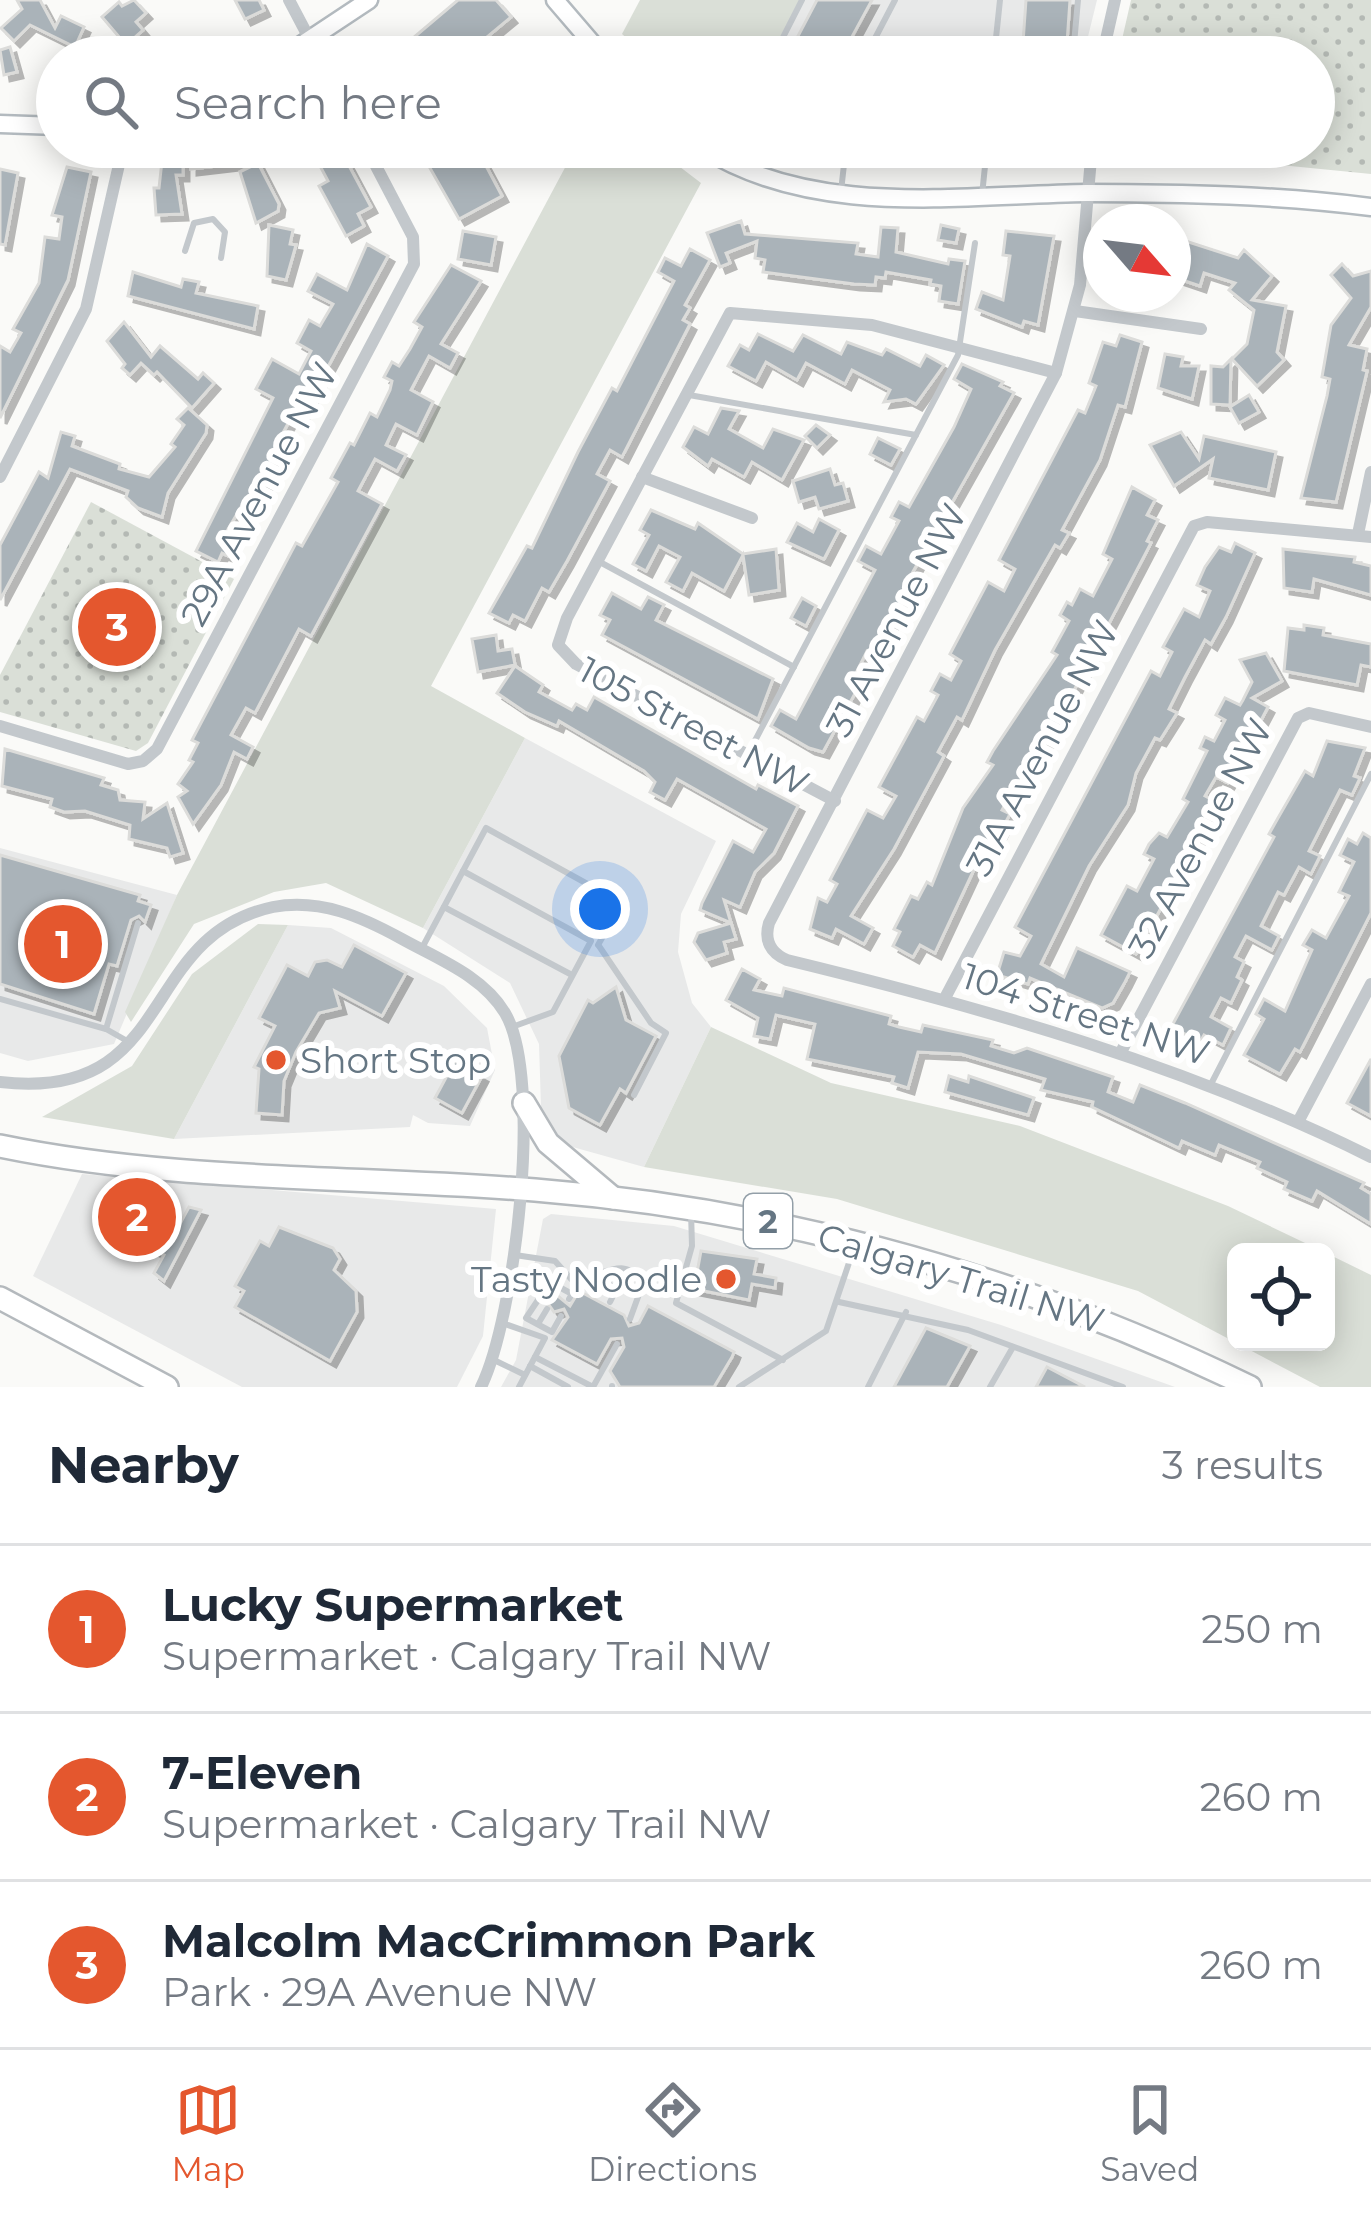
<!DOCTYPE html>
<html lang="en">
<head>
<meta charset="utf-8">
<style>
  body { margin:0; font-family:Montserrat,sans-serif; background:#f6f6f7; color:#1f2937 }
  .controls { position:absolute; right:36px; bottom:36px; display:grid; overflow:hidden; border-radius:18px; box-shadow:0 6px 30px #0003 }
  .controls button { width:108px; height:108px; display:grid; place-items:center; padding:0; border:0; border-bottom:3px solid #e0e1e3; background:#fff; color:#1f2937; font:60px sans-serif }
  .compass { position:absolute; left:1083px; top:204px; width:108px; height:108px; border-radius:50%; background:#fff; box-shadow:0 6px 30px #0003; rotate:118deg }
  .you { position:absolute; left:600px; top:909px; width:42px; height:42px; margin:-30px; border:9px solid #fff; border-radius:50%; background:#1a73e8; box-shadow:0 0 0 18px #1a73e833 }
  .badge { display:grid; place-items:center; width:78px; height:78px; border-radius:50%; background:#e4572e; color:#fff; font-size:39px; font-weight:700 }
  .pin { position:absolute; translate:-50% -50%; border:6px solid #fff; box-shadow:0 3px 12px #0006 }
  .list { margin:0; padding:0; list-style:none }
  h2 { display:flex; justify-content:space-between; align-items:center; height:156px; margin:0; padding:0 48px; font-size:51px }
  h2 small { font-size:39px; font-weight:400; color:#747a83 }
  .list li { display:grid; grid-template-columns:78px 1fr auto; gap:36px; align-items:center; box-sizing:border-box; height:168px; padding:0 48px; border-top:3px solid #e0e1e3 }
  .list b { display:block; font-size:45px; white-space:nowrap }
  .list p { margin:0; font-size:39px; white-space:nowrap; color:#747a83 }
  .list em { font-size:39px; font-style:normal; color:#747a83 }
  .icon { flex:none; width:66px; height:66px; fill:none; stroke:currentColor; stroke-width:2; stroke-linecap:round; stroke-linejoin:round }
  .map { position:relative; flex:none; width:1371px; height:1387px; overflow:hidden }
  .search { position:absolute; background:#fff; box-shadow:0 6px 30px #0003; left:36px; right:36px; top:36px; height:132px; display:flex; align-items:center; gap:30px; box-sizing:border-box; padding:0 42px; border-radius:66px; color:#747a83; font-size:45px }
  .sheet { height:660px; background:#fff }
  nav { display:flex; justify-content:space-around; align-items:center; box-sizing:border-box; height:168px; border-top:3px solid #e0e1e3; background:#fff; font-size:33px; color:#747a83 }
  nav a { display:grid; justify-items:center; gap:6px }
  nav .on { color:#e4572e }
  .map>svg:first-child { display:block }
  .built { fill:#e8e9e9 }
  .green { fill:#dadfd7 }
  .park { fill:url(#park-dots) }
  .building { fill:#aab3b9; stroke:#dcdcda; stroke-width:3; filter:url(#shadow) }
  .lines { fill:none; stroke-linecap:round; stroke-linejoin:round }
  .secondary-casing { stroke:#b3babf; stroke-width:21 }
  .highway-casing { stroke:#b4b9bd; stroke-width:26 }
  .lane { stroke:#c3c8cc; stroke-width:6 }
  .street { stroke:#c3c8cc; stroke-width:12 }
  .secondary { stroke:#fff; stroke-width:16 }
  .highway { stroke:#fff; stroke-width:21 }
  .poi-dot { fill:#e4572e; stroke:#fff; stroke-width:4.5 }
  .labels { text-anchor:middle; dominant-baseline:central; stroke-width:12; stroke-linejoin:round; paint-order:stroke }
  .shield { fill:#fff; stroke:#939fa8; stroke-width:3 }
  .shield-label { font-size:33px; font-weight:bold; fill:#657683 }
  .street-label { font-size:36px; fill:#657683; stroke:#fff }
  .poi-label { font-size:36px; fill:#657683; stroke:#fff; text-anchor:start }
</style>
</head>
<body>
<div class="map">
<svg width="1371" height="1387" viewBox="0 0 1371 1387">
  <defs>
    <pattern id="park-dots" width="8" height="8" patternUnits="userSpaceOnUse" patternTransform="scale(3)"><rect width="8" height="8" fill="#dadfd7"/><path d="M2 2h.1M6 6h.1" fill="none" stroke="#b4b9b4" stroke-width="1.8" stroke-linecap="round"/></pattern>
    <filter id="shadow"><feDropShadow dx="6" dy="6" stdDeviation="0" flood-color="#0004"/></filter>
  </defs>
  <rect width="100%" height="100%" fill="#fafaf8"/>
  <!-- built -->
  <g class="built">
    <polygon points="800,0 1097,0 1083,57 770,57"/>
    <polygon points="766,147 1076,147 1073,164 859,167"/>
    <polygon points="525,738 716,841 681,914 678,952 692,1003 711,1027 644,1167 562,1144 548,1128 541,1107 539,1044 510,983 423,928"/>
    <polygon points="0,848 177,895 114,1044 28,1061 0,1053"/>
    <polygon points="288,925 331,928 444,986 487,1028 495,1070 470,1126 428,1123 413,1115 410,1127 174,1139"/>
    <polygon points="82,1174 496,1209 483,1336 457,1387 242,1387 33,1276"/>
    <polygon points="551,1214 674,1226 1001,1325 1175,1387 501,1387 516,1360 543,1219"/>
  </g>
  <!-- green -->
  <g class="green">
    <polygon points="640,0 800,0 770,57 648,57 622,34"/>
    <polygon points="576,147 654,147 701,183 431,686 525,738 423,928 326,883 274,892 194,924 131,1022 125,1012 177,895"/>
    <polygon points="258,924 288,925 174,1139 42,1117 132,1066 192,974"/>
    <polygon points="711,1027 831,1083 1020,1126 1228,1206 1324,1252 1236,1252 1236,1342 1326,1342 1326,1253 1371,1275 1371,1387 1320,1387 1138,1291 837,1199 644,1167"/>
  </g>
  <!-- park -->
  <g class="park">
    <polygon points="1131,0 1371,0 1371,174 1260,163 1107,162 1109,147 1314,147 1314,57 1118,57"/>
    <polygon points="91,502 234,579 148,743 136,751 0,712 0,675"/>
  </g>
  <!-- building -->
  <g class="building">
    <polygon points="17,0 40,0 55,28 61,16 84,27 75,47 30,25 14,41 1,28 22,9"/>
    <polygon points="134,0 146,13 136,22 143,30 126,45 102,17 119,2 122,6"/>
    <polygon points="235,0 259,0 264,10 245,19"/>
    <polygon points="458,0 496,0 511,17 463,57 417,57 406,44"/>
    <polygon points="817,0 872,0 841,57 787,57"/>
    <polygon points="1026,0 1070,0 1066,57 1022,57"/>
    <polygon points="10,47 17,72 4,75 0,50"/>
    <polygon points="191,147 243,147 243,163 191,169"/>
    <polygon points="310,147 339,147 371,207 358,214 364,226 346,236 319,186 328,181"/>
    <polygon points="418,147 476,147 502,196 459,219"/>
    <polygon points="162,161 183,161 183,175 176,175 182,214 156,215 154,188 159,188"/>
    <polygon points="258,163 279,204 278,211 256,223 240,172"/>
    <polygon points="67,167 91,172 68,280 0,418 0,346 10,352 21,333 13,329 39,283 45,237 59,239 62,217 52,215"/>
    <polygon points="0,169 18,173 5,245 0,244"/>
    <polygon points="741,221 745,234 858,243 856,254 878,257 881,227 898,228 896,252 948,264 949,259 965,261 958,304 939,301 941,286 930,284 931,280 886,272 885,278 876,277 875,285 854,284 763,272 765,260 755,258 757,241 726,253 730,263 720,267 707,233"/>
    <polygon points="269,225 293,230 290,244 296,245 286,280 267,276"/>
    <polygon points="941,225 959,229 956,243 938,240"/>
    <polygon points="463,231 496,237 491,265 458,259"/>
    <polygon points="1006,231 1054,236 1038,325 1024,321 1022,327 976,309 982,292 1003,300 1010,256 1003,255"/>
    <polygon points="1173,237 1238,258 1244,250 1272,276 1252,300 1286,306 1277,352 1284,360 1257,386 1232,359 1247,344 1254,310 1229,290 1235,283 1204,273 1200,286 1173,277"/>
    <polygon points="367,244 388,256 298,422 291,418 280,438 288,442 263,477 268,480 251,513 241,507 227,531 238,537 228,556 222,553 218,562 196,551 273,398 256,389 272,359 299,374 311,351 297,343 309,320 320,326 333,304 308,291 317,274 347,290"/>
    <polygon points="690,249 710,260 685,305 690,308 683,320 690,324 622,457 610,450 597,474 610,481 567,561 549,592 542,588 525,621 513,615 509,623 489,613 527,546 532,548 578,452 612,388 617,391 674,281 658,272 665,258 681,266"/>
    <polygon points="1342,264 1353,276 1371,271 1371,307 1349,345 1367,349 1363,370 1367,371 1336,502 1301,498 1327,396 1330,379 1322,377 1331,325 1351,298 1331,275"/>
    <polygon points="451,265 481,281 441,344 458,353 450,368 429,356 411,390 433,402 417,435 396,424 386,445 406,455 397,471 375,459 358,491 382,504 311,636 299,629 255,713 246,708 231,735 253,747 247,759 234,752 221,785 193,824 178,797 187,791 178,784 193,762 189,760 198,743 192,740 296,543 302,546 338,482 331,478 350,443 354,445 370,413 377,417 390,390 392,381 384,377 392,362 399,366 410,349 422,327 414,322"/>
    <polygon points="133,272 181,287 183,279 199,282 196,293 258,306 254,329 128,296"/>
    <polygon points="124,322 151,357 160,346 198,379 203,373 214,383 192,408 157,372 154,375 141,363 130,375 122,368 125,364 107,341"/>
    <polygon points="758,334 793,351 803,335 841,354 847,342 882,355 886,349 920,366 926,355 944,365 916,404 906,399 884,402 890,390 852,370 845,384 806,363 797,380 766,362 756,381 728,366 740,345 749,350"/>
    <polygon points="1120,335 1142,342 1125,407 1118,405 1100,460 1062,530 1069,533 1060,548 1055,545 995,650 962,720 957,717 938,752 944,756 894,849 851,916 873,928 864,944 836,929 832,938 810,929 818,898 827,902 837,884 830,880 867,810 883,818 896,796 879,787 917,717 924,721 938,695 931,691 940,674 951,680 961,661 950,654 988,582 1004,591 1015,569 999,560 1078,410 1085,413 1096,386 1089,383 1103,342 1116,346"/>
    <polygon points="1165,354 1183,357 1181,366 1199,366 1192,399 1158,388"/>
    <polygon points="1231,359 1230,405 1211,404 1211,366 1223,367"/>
    <polygon points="962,364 1003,382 1000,386 1014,393 906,584 911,587 875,655 867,651 856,673 864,677 823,752 809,748 771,726 780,710 796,719 875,570 858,561 866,546 881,554 899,521 891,517 899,502 909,507 954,427 971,389 954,379"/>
    <polygon points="1249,395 1259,412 1239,423 1230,407"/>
    <polygon points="188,408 207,425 206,433 168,493 162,517 138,508 126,497 128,491 70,469 0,600 0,545 39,472 48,478 61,432 75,436 72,446 120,464 119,469 149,477 175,447 171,444 184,425 177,419"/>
    <polygon points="721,408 739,411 729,429 763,448 773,429 804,440 782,480 752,462 744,477 712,459 708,466 683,447 694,427 708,434"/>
    <polygon points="816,425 830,435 817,448 805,436"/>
    <polygon points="1181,432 1199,459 1204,436 1276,452 1268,490 1209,478 1213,459 1174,486 1150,445"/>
    <polygon points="878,438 900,449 891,465 870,454"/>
    <polygon points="830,469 835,485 843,483 848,501 819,509 815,497 799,502 793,481"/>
    <polygon points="1132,487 1155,500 1147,515 1158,520 1147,541 1151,543 1023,788 1016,784 1002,810 1010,814 990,852 984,848 935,953 920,945 913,957 893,946 900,932 894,929 911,896 918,899 927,882 932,885 963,808 993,765 987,762 993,751 1057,655 1052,652 1069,621 1060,615 1067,602 1072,605 1080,589 1093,596 1112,559 1103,554"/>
    <polygon points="651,510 695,529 698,523 743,554 776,549 779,590 749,595 743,555 724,591 692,573 683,591 666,582 680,557 659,546 646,571 633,564 649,535 640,530"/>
    <polygon points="819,519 839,530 824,559 787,542 797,523 813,532"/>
    <polygon points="1235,543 1255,553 1226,617 1211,644 1205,640 1185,677 1169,709 1177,713 1160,740 1155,738 1136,773 1128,805 1089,866 1041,964 1064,977 1077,948 1130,972 1125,982 1113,1003 1102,1008 1030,978 1028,984 997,975 1004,952 1020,956 1031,936 1015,927 1151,671 1160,676 1172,652 1163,647 1184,609 1199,617 1210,591 1197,585 1205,567 1219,547 1231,552"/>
    <polygon points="1283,549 1355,557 1354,562 1371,566 1371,595 1314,579 1312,592 1284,588"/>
    <polygon points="612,593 641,609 648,597 664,605 656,620 773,679 758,719 602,635 610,620 600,615"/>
    <polygon points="802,598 816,606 806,626 791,618"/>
    <polygon points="1304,625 1324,628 1323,635 1371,644 1371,667 1361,665 1357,685 1284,671 1288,628 1304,630"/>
    <polygon points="496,635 498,651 512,649 515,665 478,672 472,639"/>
    <polygon points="1266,653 1282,681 1252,698 1268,707 1228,783 1216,777 1205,796 1218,803 1136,954 1101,935 1127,886 1137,891 1154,859 1144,854 1149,844 1159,833 1167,837 1188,802 1183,799 1207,751 1200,748 1205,737 1214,741 1225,720 1216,715 1225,698 1240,705 1243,700 1252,682 1240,660"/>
    <polygon points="515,666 543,685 539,692 572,710 576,704 587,710 594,697 756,789 758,785 798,806 774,853 755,872 740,907 724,900 731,923 700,910 702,903 733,841 753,852 766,829 677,779 665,800 650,792 655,782 644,771 559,721 557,726 525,712 497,693"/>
    <polygon points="1327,741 1365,748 1354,776 1360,778 1352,795 1340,790 1309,851 1320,856 1311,874 1299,867 1284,895 1278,892 1261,926 1279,936 1272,950 1246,936 1235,957 1244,962 1237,977 1242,980 1231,1003 1221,998 1211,1017 1231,1028 1223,1045 1204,1035 1200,1042 1172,1027 1174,1022 1274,837 1269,834 1278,818 1305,771 1313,776"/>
    <polygon points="5,749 104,778 101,785 118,790 120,800 145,802 143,819 167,803 183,853 170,857 167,848 129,839 130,825 85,811 64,812 50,807 52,799 2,786"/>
    <polygon points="1363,833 1371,838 1371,913 1300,1052 1295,1049 1280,1074 1244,1055 1264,1019 1256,1014 1264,999 1285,1011 1312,950 1303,945 1312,930 1326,938 1349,896 1339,892 1354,862 1340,855 1348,839 1357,844"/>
    <polygon points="0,855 140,895 138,901 151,905 145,922 139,916 131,920 117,966 109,964 94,1014 0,984"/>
    <polygon points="731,923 736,939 724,942 727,953 706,960 694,942 698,933"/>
    <polygon points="354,945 406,973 382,1016 335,991 340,1008 319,1013 296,1052 284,1081 282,1115 256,1113 259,1069 254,1067 275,1026 259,1018 287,965 308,976 315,962 327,960 342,967"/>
    <polygon points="742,969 760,979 754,990 782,996 784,988 891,1016 889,1024 899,1027 921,1032 923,1025 993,1040 991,1046 1014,1053 1027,1048 1113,1077 1108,1092 1133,1102 1140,1085 1185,1103 1364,1183 1361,1188 1371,1194 1371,1224 1317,1191 1312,1201 1284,1189 1287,1182 1257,1168 1260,1162 1219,1145 1215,1155 1182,1141 1179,1148 1092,1107 1093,1102 1041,1090 1045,1079 961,1054 918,1052 908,1088 892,1083 894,1077 807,1059 815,1024 776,1015 770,1039 754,1036 758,1018 726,1000"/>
    <polygon points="616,987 626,1020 656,1036 626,1093 620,1089 600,1125 569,1108 559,1056 588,1000 593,1003"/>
    <polygon points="1371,1059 1371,1116 1347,1103"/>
    <polygon points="455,1061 482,1076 462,1113 435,1098"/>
    <polygon points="949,1076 968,1082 969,1076 1034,1098 1028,1115 945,1092"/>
    <polygon points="132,1197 156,1209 148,1224 173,1237 189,1207 201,1210 164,1281 154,1273 164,1255 114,1231"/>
    <polygon points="279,1227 333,1248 340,1259 334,1270 356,1291 357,1312 330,1361 235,1307 244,1291 235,1286 260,1241 269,1246"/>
    <polygon points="701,1251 757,1259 754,1274 776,1278 775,1288 752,1284 749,1300 694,1289"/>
    <polygon points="579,1291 624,1315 629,1326 639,1323 648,1306 734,1352 732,1357 714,1387 620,1387 610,1371 624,1347 622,1338 611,1339 597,1364 552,1340 568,1317 564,1309 554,1312 547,1302 553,1292 570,1306"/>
    <polygon points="926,1328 970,1346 947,1387 894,1387"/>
    <polygon points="1047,1367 1085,1387 1036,1387"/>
  </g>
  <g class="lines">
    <!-- secondary casing -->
    <g class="secondary-casing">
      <g id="secondary">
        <polyline points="555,0 604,57"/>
        <polyline points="283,57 369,0"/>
        <polyline points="0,124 57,126"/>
        <path d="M701 147C814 219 959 195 1087 193 1183 193 1276 195 1371 207"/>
      </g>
    </g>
    <!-- highway casing -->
    <g class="highway-casing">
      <g id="highway">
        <polyline points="524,1103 548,1143 613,1198"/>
        <path d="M0 1146C174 1182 358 1176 535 1190 785 1210 1025 1277 1250 1387"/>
        <polyline points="0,1298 167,1387"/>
      </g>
    </g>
    <!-- lane -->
    <g class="lane">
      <polyline points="1073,55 1078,0"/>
      <polyline points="773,57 802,0"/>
      <polyline points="875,57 871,46 895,0"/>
      <polyline points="994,57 1000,0"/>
      <polyline points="841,191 846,147"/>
      <polyline points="982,195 987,147"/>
      <polyline points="185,251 194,223 213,219 225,232 221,258"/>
      <polyline points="689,395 916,435"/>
      <polyline points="598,561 794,667"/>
      <polyline points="749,752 958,355 975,243"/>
      <polyline points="463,871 486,828 622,903 598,945"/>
      <polyline points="444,907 572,975"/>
      <polyline points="599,946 651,1023 666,1033 634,1095"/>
      <polyline points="422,948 463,871 591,941 553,1012 512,1027"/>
      <polyline points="0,999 106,1029 129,1042"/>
      <polyline points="106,1029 138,923"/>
      <polyline points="1210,1086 1371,774"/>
      <polyline points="691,1212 692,1246 676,1303 783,1360"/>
      <path d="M515 1255 555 1261 572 1280C598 1280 628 1250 642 1286L630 1319"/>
      <polyline points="601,1272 615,1292 610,1302"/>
      <polyline points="839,1302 968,1330 1123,1387"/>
      <polyline points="561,1316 552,1332 526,1318 550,1282 572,1294 569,1299"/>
      <polyline points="505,1324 545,1338 519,1387"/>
      <polyline points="538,1324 547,1309"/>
      <polyline points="535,1357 593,1387"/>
      <polyline points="494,1360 525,1375"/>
      <polyline points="530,1366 568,1387"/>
      <polyline points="593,1387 617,1344"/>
      <polyline points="612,1387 612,1386"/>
      <polyline points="739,1387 826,1331 855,1245"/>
      <polyline points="868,1387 906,1312"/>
      <polyline points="990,1387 1013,1347"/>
    </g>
    <!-- street -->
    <g class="street">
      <polyline points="289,0 319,57"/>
      <polyline points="1102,57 1115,0"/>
      <path d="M1092 147 1080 285 1056 373 769 923C764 940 770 953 787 960 989 1009 1185 1065 1371 1157"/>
      <polyline points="1075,311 1201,329"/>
      <polyline points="0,477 86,309 123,147"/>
      <polyline points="642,477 752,518"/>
      <polyline points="1358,534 1371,472"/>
      <polyline points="0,726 128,764 143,761 157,749 414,264 413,237 366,147"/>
      <polyline points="835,801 576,664 558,645 567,618 730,313 872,325 1056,373"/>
      <polyline points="945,998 1194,526 1207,522 1371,537"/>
      <polyline points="1121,1052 1298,718 1309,713 1371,727"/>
      <path d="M0 1082C178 1103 136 936 273 907 320 898 362 917 402 939 438 959 483 976 505 1013 544 1079 515 1318 481 1387"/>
      <polyline points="1298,1122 1371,984"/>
    </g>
    <!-- secondary -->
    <use href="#secondary" class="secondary"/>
    <!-- highway -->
    <use href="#highway" class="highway"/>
  </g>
  <!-- markers -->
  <g class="poi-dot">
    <circle cx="276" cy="1060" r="12"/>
    <circle cx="726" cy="1279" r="12"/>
  </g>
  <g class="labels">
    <!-- shield labels -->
    <rect class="shield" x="744" y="1194" width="48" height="54" rx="9"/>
    <g class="shield-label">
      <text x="768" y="1221">2</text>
    </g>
    <!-- street labels -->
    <g class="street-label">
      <text transform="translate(259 494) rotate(-62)">29A Avenue NW</text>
      <text transform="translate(896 620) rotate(-62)">31 Avenue NW</text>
      <text transform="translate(694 726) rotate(28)">105 Street NW</text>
      <text transform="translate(1042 748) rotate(-62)">31A Avenue NW</text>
      <text transform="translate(1200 838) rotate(-62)">32 Avenue NW</text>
      <text transform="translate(1086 1014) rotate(18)">104 Street NW</text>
      <text transform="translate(961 1278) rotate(17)">Calgary Trail NW</text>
    </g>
    <!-- poi labels -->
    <g class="poi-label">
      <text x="300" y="1060">Short Stop</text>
      <text x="702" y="1279" text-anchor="end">Tasty Noodle</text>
    </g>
  </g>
</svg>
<div class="controls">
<button><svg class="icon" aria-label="locate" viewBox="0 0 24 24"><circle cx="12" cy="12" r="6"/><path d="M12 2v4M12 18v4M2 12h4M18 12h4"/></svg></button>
</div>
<svg class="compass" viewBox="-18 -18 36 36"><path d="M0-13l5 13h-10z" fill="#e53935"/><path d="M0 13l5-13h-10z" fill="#747a83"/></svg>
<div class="you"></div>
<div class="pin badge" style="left:63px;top:944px">1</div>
<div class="pin badge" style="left:137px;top:1217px">2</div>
<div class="pin badge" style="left:117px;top:627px">3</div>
<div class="search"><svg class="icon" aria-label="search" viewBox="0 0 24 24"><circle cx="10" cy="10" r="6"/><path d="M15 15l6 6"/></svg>Search here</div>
</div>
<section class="sheet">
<h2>Nearby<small>3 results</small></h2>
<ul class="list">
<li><span class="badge">1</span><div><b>Lucky Supermarket</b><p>Supermarket · Calgary Trail NW</p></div><em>250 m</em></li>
<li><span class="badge">2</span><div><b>7-Eleven</b><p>Supermarket · Calgary Trail NW</p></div><em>260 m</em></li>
<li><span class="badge">3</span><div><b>Malcolm MacCrimmon Park</b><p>Park · 29A Avenue NW</p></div><em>260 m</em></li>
</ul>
</section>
<nav>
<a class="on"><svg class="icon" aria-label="map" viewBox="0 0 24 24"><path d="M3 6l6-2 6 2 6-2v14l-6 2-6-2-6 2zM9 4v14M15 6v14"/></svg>Map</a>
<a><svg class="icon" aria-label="directions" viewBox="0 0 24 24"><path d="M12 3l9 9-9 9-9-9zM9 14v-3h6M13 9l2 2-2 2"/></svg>Directions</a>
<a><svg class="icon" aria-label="saved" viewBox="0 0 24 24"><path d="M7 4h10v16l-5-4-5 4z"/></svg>Saved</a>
</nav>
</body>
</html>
